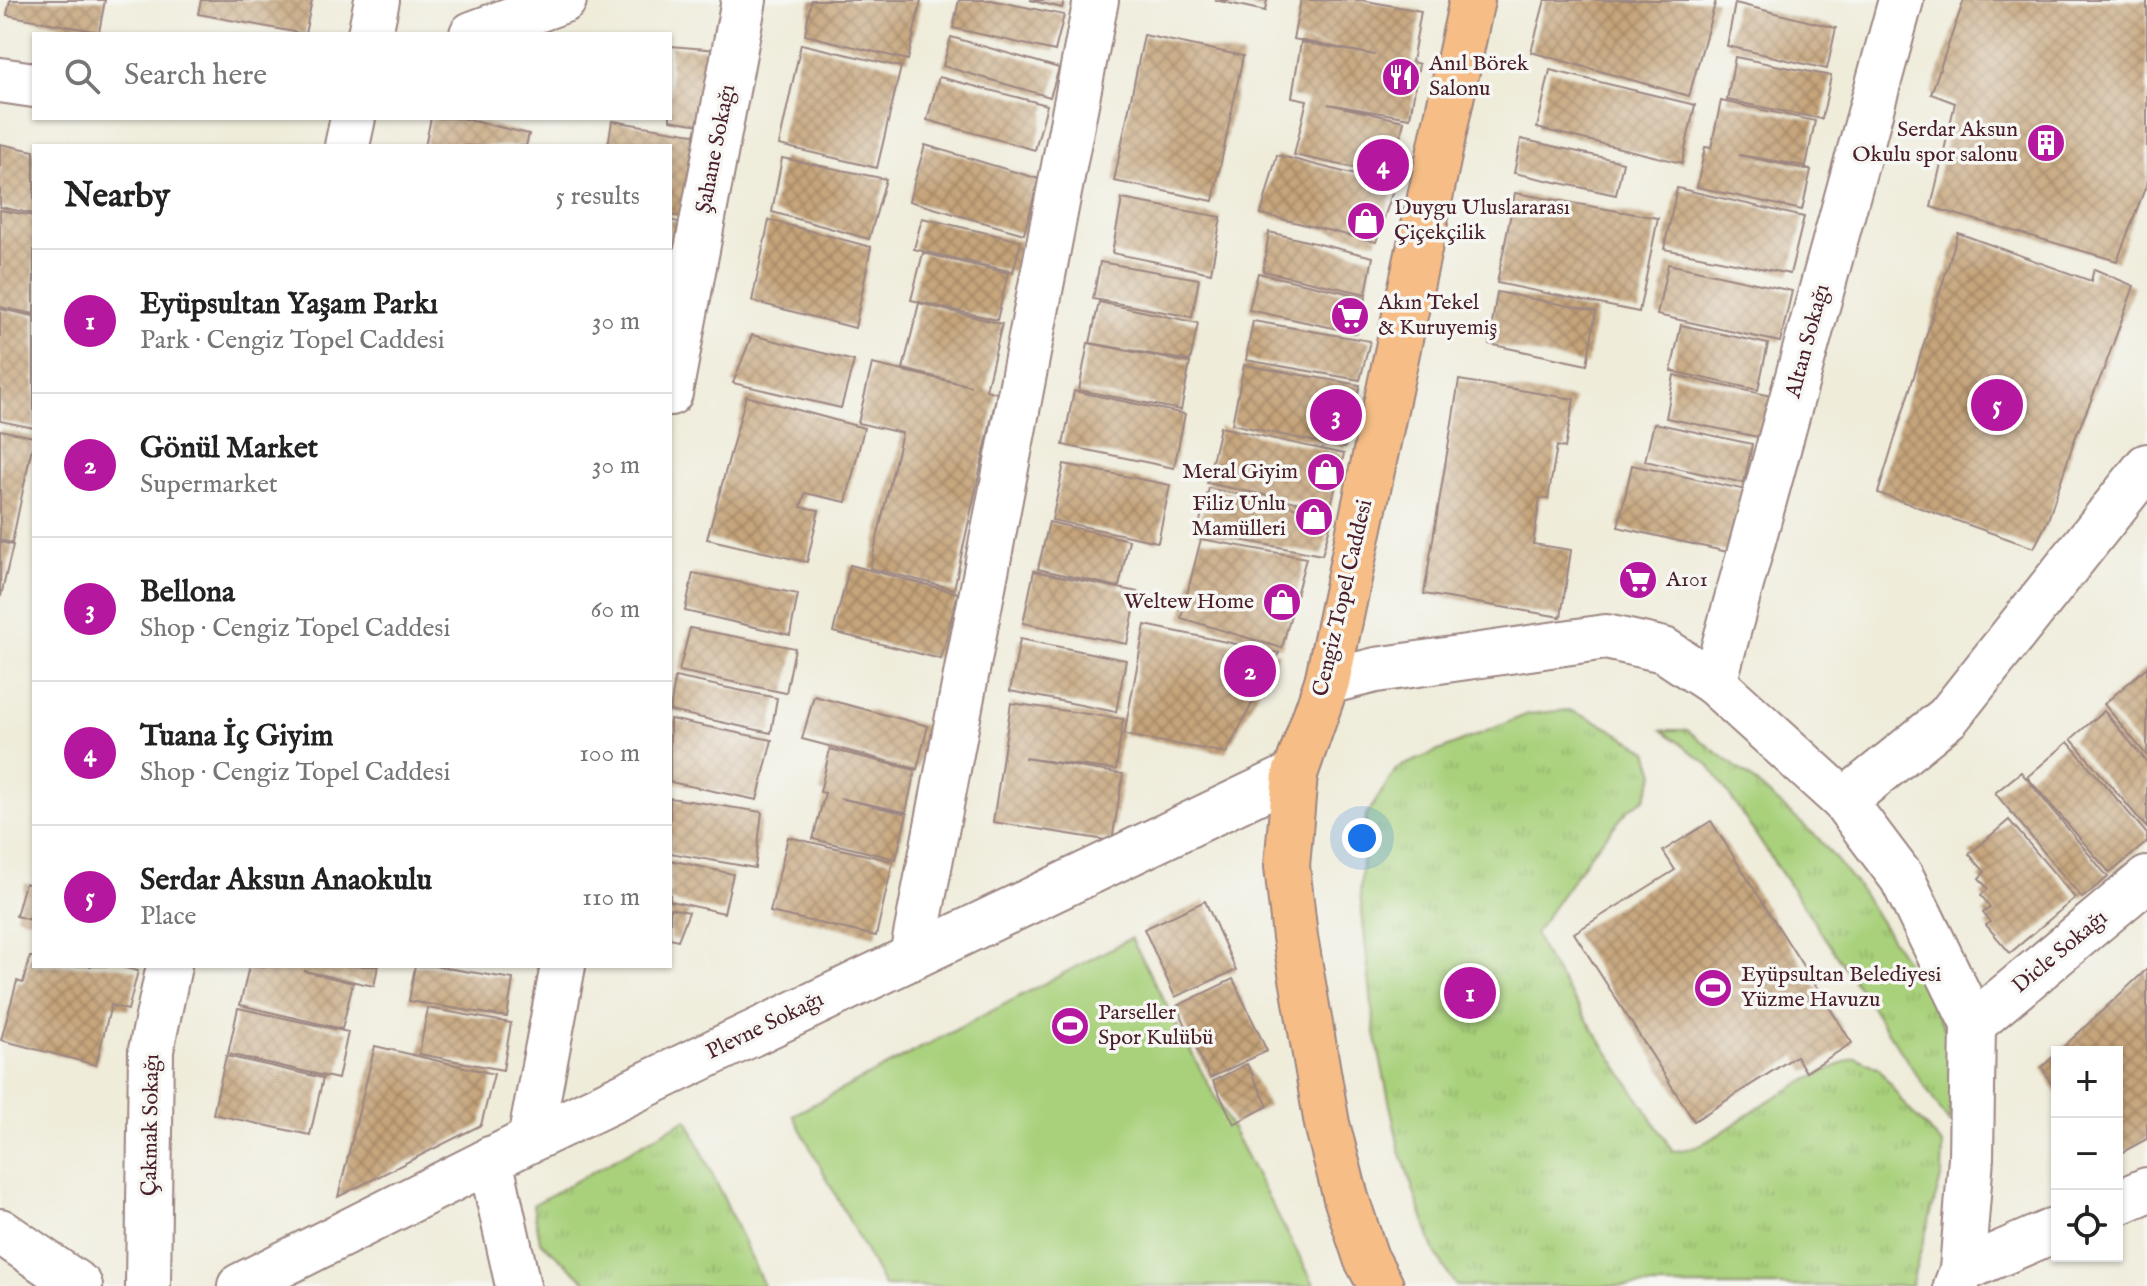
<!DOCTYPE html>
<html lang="en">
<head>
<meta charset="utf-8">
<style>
  body { margin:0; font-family:"IM FELL English",serif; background:#f6f6f6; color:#222 }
  .controls { position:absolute; right:24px; bottom:24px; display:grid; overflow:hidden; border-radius:0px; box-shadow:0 2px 6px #0004 }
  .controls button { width:72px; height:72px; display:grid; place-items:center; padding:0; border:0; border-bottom:2px solid #e0e0e0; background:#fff; color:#222; font:40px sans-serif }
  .you { position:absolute; left:1362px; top:838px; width:28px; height:28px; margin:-20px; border:6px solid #fff; border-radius:50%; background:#1a73e8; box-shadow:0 0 0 12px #1a73e833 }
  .badge { display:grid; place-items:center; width:52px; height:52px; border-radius:50%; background:#b5179e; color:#fff; font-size:26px; font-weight:700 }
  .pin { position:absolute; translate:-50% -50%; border:4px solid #fff; box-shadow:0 2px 8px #0006 }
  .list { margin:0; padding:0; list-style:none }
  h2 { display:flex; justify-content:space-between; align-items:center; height:104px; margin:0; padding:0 32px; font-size:34px }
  h2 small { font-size:26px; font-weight:400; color:#767676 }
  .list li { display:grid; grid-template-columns:52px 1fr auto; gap:24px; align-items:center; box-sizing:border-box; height:144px; padding:0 32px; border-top:2px solid #e0e0e0 }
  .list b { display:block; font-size:30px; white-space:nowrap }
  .list p { margin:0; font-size:26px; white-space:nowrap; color:#767676 }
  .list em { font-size:26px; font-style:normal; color:#767676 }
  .icon { flex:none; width:44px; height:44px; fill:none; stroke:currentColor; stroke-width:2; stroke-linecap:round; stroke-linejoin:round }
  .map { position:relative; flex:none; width:2147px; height:1286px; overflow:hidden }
  .search { position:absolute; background:#fff; box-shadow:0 2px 6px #0004; left:32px; top:32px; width:640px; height:88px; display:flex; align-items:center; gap:20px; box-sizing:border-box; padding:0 28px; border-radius:0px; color:#767676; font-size:30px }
  .panel { position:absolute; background:#fff; box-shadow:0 2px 6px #0004; left:32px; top:144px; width:640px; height:824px; border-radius:0px }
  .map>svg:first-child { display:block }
  .grass { fill:url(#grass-tufts); stroke:#7a7854; stroke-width:2 }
  .pitch { fill:#a9d17c; stroke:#7a7854; stroke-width:2 }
  .building { fill:url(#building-cross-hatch) }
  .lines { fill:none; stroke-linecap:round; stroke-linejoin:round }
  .minor-casing { stroke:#9c8682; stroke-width:48 }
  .major-casing { stroke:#9c8682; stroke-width:48 }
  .minor { stroke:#fff; stroke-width:44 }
  .major { stroke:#f6be86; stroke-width:44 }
  .labels { text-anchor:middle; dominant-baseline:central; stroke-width:7; stroke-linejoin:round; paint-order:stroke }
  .poi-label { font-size:22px; fill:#4a1f2b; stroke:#f6f6f2; text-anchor:start }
  .street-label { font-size:22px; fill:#4a1f2b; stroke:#f6f6f2 }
</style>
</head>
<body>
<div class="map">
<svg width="2147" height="1286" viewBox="0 0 2147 1286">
  <defs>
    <pattern id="grass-tufts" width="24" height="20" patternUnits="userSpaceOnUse" patternTransform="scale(2)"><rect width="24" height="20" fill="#a9d17c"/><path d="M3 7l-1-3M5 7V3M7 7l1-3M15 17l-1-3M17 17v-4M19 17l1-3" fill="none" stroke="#93b36b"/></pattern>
    <pattern id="building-cross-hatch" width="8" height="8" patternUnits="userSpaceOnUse" patternTransform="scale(2)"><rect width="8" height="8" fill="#c6a57b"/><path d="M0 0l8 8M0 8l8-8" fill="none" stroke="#a38665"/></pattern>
  </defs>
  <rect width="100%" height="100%" fill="#f6f6f2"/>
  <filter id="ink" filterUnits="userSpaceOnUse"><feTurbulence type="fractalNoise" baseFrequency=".0125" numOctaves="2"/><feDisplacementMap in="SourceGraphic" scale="16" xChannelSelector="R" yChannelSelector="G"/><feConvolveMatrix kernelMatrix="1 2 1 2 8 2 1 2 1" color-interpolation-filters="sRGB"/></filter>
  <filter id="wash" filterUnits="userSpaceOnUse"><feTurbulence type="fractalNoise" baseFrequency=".006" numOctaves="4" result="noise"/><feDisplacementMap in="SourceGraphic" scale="32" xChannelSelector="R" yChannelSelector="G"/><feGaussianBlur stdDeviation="1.8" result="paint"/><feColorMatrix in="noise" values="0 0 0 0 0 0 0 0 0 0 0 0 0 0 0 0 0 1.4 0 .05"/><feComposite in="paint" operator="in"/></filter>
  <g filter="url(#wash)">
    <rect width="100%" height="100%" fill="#efecda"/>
    <!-- grass -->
    <g class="grass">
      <path d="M1569 710 1600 723 1648 751 1655 774 1645 798 1628 810 1589 856 1535 933 1544 954 1673 1151C1710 1150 1740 1116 1772 1099 1799 1083 1828 1070 1856 1057L1879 1069 1904 1104 1943 1145 1942 1174 1911 1286H1456L1435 1253 1399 1148 1375 1033 1360 893 1366 816 1397 768 1528 714Z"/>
      <polygon points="1662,730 1687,730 1747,775 1818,838 1856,884 1927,994 1956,1052 1949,1123 1709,765"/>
      <polygon points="687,1119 764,1286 591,1286 540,1241 533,1205"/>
    </g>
    <!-- pitch -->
    <polygon class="pitch" points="1131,938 1315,1286 884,1286 793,1115"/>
    <g id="blocks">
      <!-- building -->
      <g class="building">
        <polygon points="10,0 105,0 99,32 7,15"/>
        <polygon points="201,0 312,0 305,34 198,14"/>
        <polygon points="811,0 921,0 908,60 805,35"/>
        <polygon points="959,0 991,0 1064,15 1055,51 953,28"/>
        <polygon points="1030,0 1064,0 1062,8"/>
        <polygon points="1215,0 1267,0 1265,11"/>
        <polygon points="1301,0 1361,0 1421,11 1412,62 1419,64 1410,118 1328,104 1404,121 1392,176 1294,155 1307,100 1292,97 1301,42 1375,55 1293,39"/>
        <polygon points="1545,0 1716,0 1689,96 1531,52"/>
        <polygon points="1964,0 2147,0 2147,183 2117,261 1931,207 1955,103 1931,94"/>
        <polygon points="1735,3 1836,28 1827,69 1727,46"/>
        <polygon points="1144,35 1243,56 1213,201 1114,181"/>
        <polygon points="951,37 1059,68 1050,97 943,66"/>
        <polygon points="801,44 901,67 877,168 779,145"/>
        <polygon points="670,46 718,50 706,126 670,120"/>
        <polygon points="1735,57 1831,76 1822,119 1727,100"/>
        <polygon points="1550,70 1695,105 1682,163 1537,128"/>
        <polygon points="939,77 1047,105 1035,150 927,120"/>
        <polygon points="1721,101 1815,121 1806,166 1739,155 1811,170 1802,210 1697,187 1705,147 1711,148"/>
        <polygon points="431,118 461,118 529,134 526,146 425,146"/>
        <polygon points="612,121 700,135 687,218 670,215 670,146 608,146"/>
        <polygon points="1521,139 1623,162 1616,195 1514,173"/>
        <polygon points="0,144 34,151 34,214 0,207"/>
        <polygon points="925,145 1039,179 1024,234 909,201"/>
        <polygon points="1277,155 1395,185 1376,242 1261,214"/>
        <polygon points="782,158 886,179 869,239 772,212"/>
        <polygon points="1677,188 1804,217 1790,274 1664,249"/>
        <polygon points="1515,193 1658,218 1639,312 1497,283"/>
        <polygon points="1122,199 1221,217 1211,273 1112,253"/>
        <polygon points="0,210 34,216 34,314 0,307"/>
        <polygon points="922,218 1021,241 1013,272 914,249"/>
        <polygon points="670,220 686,224 678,259 670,257"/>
        <polygon points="769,220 871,247 855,328 752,301"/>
        <polygon points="1269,232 1373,257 1366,294 1263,271"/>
        <polygon points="1958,233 2091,281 2094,269 2134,286 2104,369 2074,441 2048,520 2034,548 1878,493"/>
        <polygon points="923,253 1008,273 997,320 911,300"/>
        <polygon points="1100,262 1199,279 1192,317 1093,299"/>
        <polygon points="1668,264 1792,291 1780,342 1657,315"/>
        <polygon points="1258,273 1366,297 1357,333 1249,310"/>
        <polygon points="1497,292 1596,311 1587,365 1489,344"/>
        <polygon points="1099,302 1198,323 1190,361 1090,343"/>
        <polygon points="919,303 1002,324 986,390 997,393 954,589 870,568 902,433 858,423 872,364 971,386 903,369"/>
        <polygon points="0,309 34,316 34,428 0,421"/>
        <polygon points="1253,321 1370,341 1360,380 1246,360"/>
        <polygon points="1681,325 1768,344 1758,390 1671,371"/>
        <polygon points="752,335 854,361 841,408 733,383"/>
        <polygon points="1088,343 1190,363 1181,410 1079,390"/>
        <polygon points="1244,365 1360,385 1345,448 1232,424"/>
        <polygon points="1674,375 1771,396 1763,438 1666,418"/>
        <polygon points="1459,380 1574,399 1565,448 1557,446 1548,499 1540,498 1533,544 1571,550 1561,617 1424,594"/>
        <polygon points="1074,391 1185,414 1174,468 1063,445"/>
        <polygon points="746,396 864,428 846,502 805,493 801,507 819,510 807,562 707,539"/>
        <polygon points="1654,423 1752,444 1744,483 1645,461"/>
        <polygon points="1220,427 1344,454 1330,509 1207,483"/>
        <polygon points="0,430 34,437 12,543 0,540"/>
        <polygon points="1064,464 1170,485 1158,542 1052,520"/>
        <polygon points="1632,465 1746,490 1732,553 1618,527"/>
        <polygon points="1209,488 1333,516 1322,555 1197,532"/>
        <polygon points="1049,522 1129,540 1119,587 1038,569"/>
        <polygon points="1201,539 1306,558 1282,648 1181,618"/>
        <polygon points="0,542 13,545 1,596 0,596"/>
        <polygon points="850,565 958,593 941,659 833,632"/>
        <polygon points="1034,571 1138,592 1127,644 1023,623"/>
        <polygon points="693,573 798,594 790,635 685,611"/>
        <polygon points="1145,625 1279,653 1226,753 1124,735"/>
        <polygon points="690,628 795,648 786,693 679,671"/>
        <polygon points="1020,639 1126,660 1116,712 1010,691"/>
        <polygon points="2147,667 2147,756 2104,704"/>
        <polygon points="675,677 777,698 771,733 670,711"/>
        <polygon points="814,696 928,726 917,769 802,739"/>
        <polygon points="1011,703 1123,719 1116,770 1024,758 1123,774 1112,841 993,822"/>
        <polygon points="2104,711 2147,762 2147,828 2071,739"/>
        <polygon points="670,719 772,740 757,800 670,782"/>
        <polygon points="2068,742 2147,834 2147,842 2110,873 2027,777"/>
        <polygon points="830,749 915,770 906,812 839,798 907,814 896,859 813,839 825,793 820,792"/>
        <polygon points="2021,772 2108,877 2082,898 1995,793"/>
        <polygon points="670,798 762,812 755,868 670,853"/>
        <polygon points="2009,820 2075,898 2010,953 1986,925 1990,922 1983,913 1990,907 1981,895 1988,889 1979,878 1985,872 1969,854"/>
        <polygon points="1711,821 1852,1043 1806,1072 1796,1056 1694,1121 1574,933 1675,870 1663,851"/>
        <polygon points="788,837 893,861 876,936 770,912"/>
        <polygon points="670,860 733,874 724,913 670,901"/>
        <polygon points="25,883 34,886 34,921 16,916"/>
        <polygon points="1205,901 1236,970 1175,997 1144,929"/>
        <polygon points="670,908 689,912 678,940 670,938"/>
        <polygon points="30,957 34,957 34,966 117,966 138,971 128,1010 111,1005 96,1065 1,1040 17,981 23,983"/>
        <polygon points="249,966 378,966 374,986 304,971 353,983 342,1029 240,1005"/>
        <polygon points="415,966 434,966 513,979 507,1017 409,1001"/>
        <polygon points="2147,969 2147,1139 2117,1155 2117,1052 2058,1052"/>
        <polygon points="1233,979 1267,1051 1210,1078 1177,1006"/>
        <polygon points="238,1008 348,1032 338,1079 228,1054"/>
        <polygon points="428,1008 511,1023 503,1070 419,1054"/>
        <polygon points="375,1046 494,1074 481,1125 338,1197"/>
        <polygon points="2057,1053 2057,1095 2042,1067"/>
        <polygon points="226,1056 323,1078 310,1135 213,1114"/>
        <polygon points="1247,1064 1268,1106 1234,1124 1213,1081"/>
      </g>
    </g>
  </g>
  <g filter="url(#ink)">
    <use href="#blocks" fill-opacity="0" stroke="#9c8682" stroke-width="2"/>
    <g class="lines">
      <!-- minor casing -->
      <g class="minor-casing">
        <g id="minor">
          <polyline points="370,34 377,0"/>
          <polyline points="472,34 564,0"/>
          <polyline points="0,80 34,85"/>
          <polyline points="347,146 353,118"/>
          <polyline points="670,393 744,0"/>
          <polyline points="1327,682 1376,670 1606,637 1664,650 1714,683 1844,801 1902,878 1973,1024 1971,1158 1962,1270 1956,1286"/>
          <polyline points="1714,683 1901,0"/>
          <polyline points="1844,801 1948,717 2147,466"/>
          <polyline points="912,956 1096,0"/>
          <polyline points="1973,1024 2147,879"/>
          <polyline points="530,1140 563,966"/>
          <polyline points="490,1159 518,1286"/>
          <polyline points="2117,1203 2147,1190"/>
          <polyline points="0,1231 80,1286"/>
          <polyline points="1962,1270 2057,1229"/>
          <polyline points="148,1286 151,1050 169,966"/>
          <polyline points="240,1286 530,1140 1295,774"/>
        </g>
      </g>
      <!-- major casing -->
      <g class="major-casing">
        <polyline id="major" points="1381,1286 1366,1258 1346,1198 1327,1124 1295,937 1287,866 1295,774 1327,682 1472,0"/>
      </g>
      <!-- minor -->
      <use href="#minor" class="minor"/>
      <!-- major -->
      <use href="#major" class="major"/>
    </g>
  </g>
  <!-- icons -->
  <defs>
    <g id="restaurant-disc" transform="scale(2)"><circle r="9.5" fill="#b5179e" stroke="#f6f6f2"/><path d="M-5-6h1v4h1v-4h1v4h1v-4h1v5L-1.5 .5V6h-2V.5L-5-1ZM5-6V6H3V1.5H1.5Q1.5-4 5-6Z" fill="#fff"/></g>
    <g id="building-disc" transform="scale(2)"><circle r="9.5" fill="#b5179e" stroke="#f6f6f2"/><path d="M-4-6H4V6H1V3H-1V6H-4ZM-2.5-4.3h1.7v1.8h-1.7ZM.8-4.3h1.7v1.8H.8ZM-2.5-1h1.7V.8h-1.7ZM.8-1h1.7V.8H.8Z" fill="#fff"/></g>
    <g id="shop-disc" transform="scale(2)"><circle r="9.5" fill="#b5179e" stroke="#f6f6f2"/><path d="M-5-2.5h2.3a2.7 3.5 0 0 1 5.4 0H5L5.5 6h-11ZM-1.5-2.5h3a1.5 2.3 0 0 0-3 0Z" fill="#fff"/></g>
    <g id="supermarket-disc" transform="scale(2)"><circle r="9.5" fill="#b5179e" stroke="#f6f6f2"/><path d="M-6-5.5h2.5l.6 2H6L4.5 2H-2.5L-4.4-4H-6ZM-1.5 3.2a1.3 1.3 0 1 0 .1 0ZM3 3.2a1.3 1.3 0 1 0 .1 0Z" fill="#fff"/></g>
    <g id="stadium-disc" transform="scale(2)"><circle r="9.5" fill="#b5179e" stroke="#f6f6f2"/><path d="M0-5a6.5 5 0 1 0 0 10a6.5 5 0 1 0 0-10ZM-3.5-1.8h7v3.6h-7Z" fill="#fff"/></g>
  </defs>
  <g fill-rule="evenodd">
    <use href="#restaurant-disc" x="1401" y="77"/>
    <use href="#building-disc" x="2046" y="143"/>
    <use href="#shop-disc" x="1366" y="221"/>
    <use href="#supermarket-disc" x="1350" y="316"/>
    <use href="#shop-disc" x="1326" y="472"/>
    <use href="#shop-disc" x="1314" y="517"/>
    <use href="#supermarket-disc" x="1638" y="580"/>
    <use href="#shop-disc" x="1282" y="602"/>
    <use href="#stadium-disc" x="1713" y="988"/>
    <use href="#stadium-disc" x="1070" y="1026"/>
  </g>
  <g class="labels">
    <!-- poi labels -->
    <g class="poi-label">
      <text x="1429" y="64">Anıl Börek<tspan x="1429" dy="25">Salonu</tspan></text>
      <text x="2018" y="130" text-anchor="end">Serdar Aksun<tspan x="2018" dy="25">Okulu spor salonu</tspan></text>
      <text x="1394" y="208">Duygu Uluslararası<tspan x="1394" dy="25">Çiçekçilik</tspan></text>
      <text x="1378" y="303">Akın Tekel<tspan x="1378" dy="25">&amp; Kuruyemiş</tspan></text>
      <text x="1298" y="472" text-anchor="end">Meral Giyim</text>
      <text x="1286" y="504" text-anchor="end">Filiz Unlu<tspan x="1286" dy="25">Mamülleri</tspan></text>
      <text x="1666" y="580">A101</text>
      <text x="1254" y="602" text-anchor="end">Weltew Home</text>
      <text x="1741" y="975">Eyüpsultan Belediyesi<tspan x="1741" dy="25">Yüzme Havuzu</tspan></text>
      <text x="1098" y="1013">Parseller<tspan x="1098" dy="25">Spor Kulübü</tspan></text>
    </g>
    <!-- street labels -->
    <g class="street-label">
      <text transform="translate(716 149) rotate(-79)">Şahane Sokağı</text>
      <text transform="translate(1808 341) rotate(-75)">Altan Sokağı</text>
      <text transform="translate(1343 598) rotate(-77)">Cengiz Topel Caddesi</text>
      <text transform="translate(2060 952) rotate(-40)">Dicle Sokağı</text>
      <text transform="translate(765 1026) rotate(-26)">Plevne Sokağı</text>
      <text transform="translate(151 1125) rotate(-89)">Çakmak Sokağı</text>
    </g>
  </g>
</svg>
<div class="controls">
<button>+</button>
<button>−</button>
<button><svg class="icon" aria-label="locate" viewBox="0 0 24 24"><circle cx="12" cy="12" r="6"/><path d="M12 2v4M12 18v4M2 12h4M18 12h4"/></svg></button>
</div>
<div class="you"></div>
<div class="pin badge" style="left:1470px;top:993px">1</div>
<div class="pin badge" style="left:1250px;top:671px">2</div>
<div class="pin badge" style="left:1336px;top:415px">3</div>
<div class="pin badge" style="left:1383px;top:165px">4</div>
<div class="pin badge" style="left:1997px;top:405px">5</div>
<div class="search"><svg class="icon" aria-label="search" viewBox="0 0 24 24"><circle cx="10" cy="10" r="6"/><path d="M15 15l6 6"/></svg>Search here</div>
<section class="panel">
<h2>Nearby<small>5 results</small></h2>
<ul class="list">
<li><span class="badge">1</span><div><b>Eyüpsultan Yaşam Parkı</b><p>Park · Cengiz Topel Caddesi</p></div><em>30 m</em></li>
<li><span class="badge">2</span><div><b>Gönül Market</b><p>Supermarket</p></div><em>30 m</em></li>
<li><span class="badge">3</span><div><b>Bellona</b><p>Shop · Cengiz Topel Caddesi</p></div><em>60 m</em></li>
<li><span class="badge">4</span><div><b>Tuana İç Giyim</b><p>Shop · Cengiz Topel Caddesi</p></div><em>100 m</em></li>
<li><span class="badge">5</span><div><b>Serdar Aksun Anaokulu</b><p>Place</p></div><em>110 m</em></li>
</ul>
</section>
</div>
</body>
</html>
